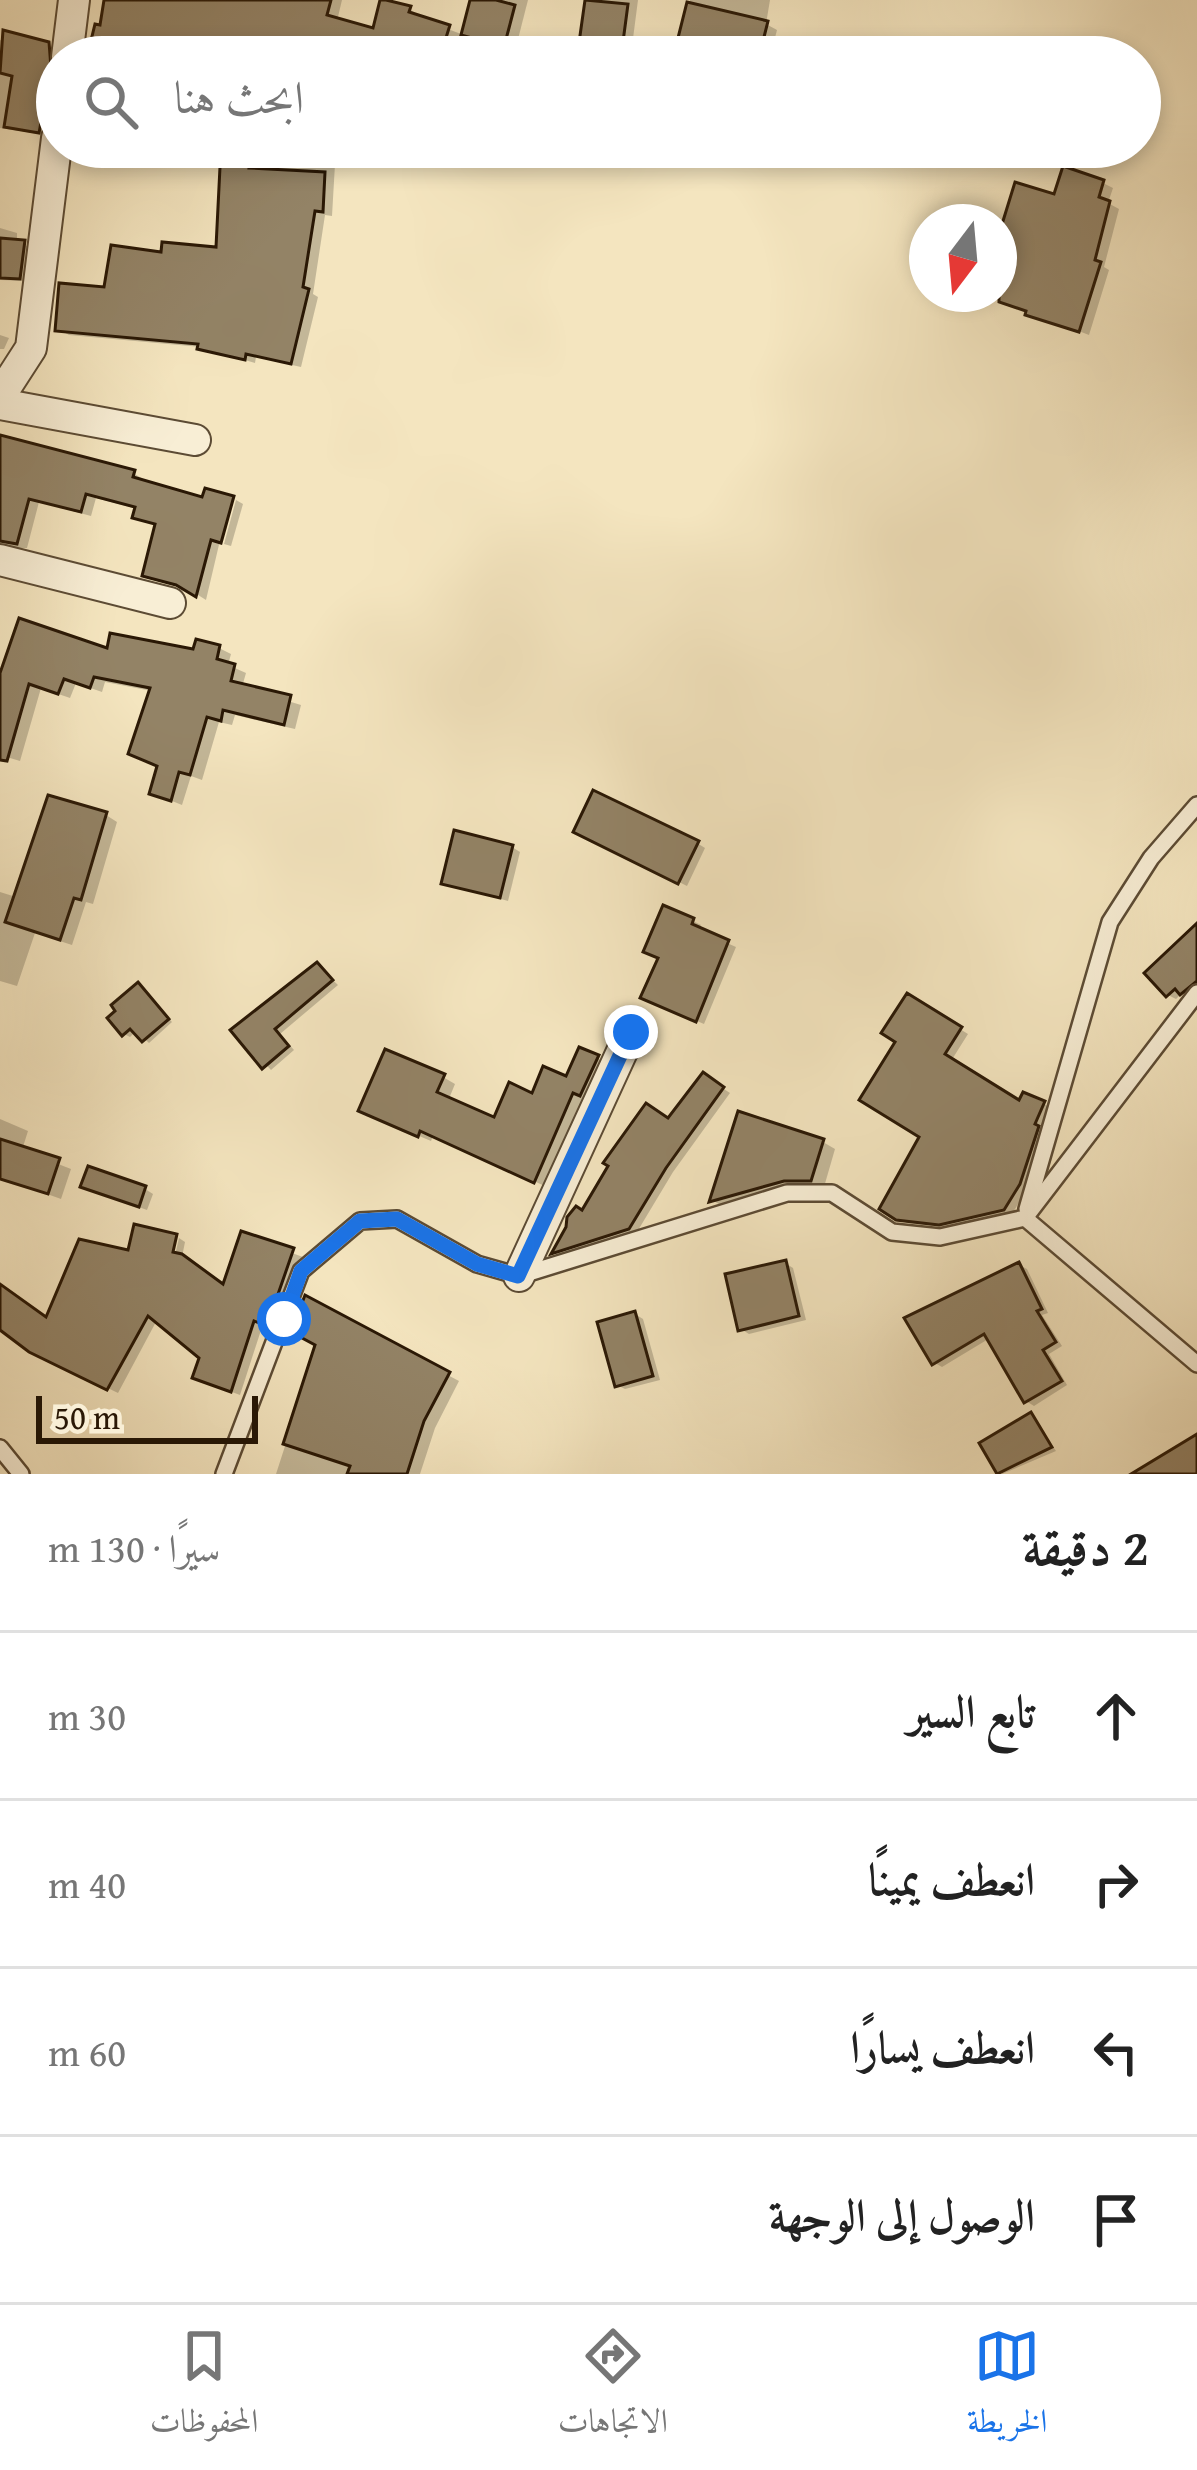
<!DOCTYPE html>
<html lang="ar">
<head>
<meta charset="utf-8">
<style>
  body { margin:0; font-family:"Gentium Book Plus",Amiri,serif; background:#f2f2f2; color:#222; direction:rtl }
  .compass { position:absolute; left:909px; top:204px; width:108px; height:108px; border-radius:50%; background:#fff; box-shadow:0 6px 18px #0003; rotate:196deg }
  .scale { position:absolute; left:36px; bottom:30px; width:222px; box-sizing:border-box; padding-left:12px; border:6px solid #2a1805; border-top:0; font-size:33px; line-height:42px; white-space:nowrap; color:#2a1805; -webkit-text-stroke:9px #f8eed5; paint-order:stroke }
  .stop { position:absolute; width:36px; height:36px; margin:-27px; border:9px solid #1a73e8; border-radius:50%; background:#fff }
  .stop.end { background:#1a73e8; border-color:#fff; box-shadow:0 3px 12px #0008 }
  .list { margin:0; padding:0; list-style:none }
  h2 { display:flex; justify-content:space-between; align-items:center; height:156px; margin:0; padding:0 48px; font-size:51px }
  h2 small { font-size:39px; font-weight:400; color:#767676 }
  .list li { display:grid; grid-template-columns:78px 1fr auto; gap:36px; align-items:center; box-sizing:border-box; height:168px; padding:0 48px; border-top:3px solid #e0e0e0 }
  .list b { display:block; font-size:45px; white-space:nowrap }
  .list em { font-size:39px; font-style:normal; color:#767676 }
  .icon { flex:none; width:66px; height:66px; fill:none; stroke:currentColor; stroke-width:2; stroke-linecap:round; stroke-linejoin:round }
  .map { position:relative; flex:none; width:1197px; height:1474px; overflow:hidden; direction:ltr }
  .search { position:absolute; background:#fff; box-shadow:0 6px 18px #0003; left:36px; right:36px; top:36px; height:132px; display:flex; align-items:center; gap:30px; box-sizing:border-box; padding:0 42px; border-radius:66px; color:#767676; font-size:45px }
  .sheet { height:828px; background:#fff }
  nav { display:flex; justify-content:space-around; align-items:center; box-sizing:border-box; height:168px; border-top:3px solid #e0e0e0; background:#fff; font-size:33px; color:#767676 }
  nav a { display:grid; justify-items:center; gap:6px }
  nav .on { color:#1a73e8 }
  .map>svg:first-child { display:block }
  .shadow { fill:#0003 }
  .building { fill:#938366; stroke:#2a1805; stroke-width:3 }
  .lines { fill:none; stroke-linecap:round; stroke-linejoin:round }
  .service-casing { stroke:#5c4b34; stroke-width:20 }
  .minor-casing { stroke:#5c4b34; stroke-width:34 }
  .service { stroke:#f8eed5; stroke-width:15 }
  .minor { stroke:#f8eed5; stroke-width:30 }
  .route { stroke:#1a73e8; stroke-width:15 }
</style>
</head>
<body>
<div class="map">
<svg width="1197" height="1474" viewBox="0 0 1197 1474">
  <rect width="100%" height="100%" fill="#f4e5bf"/>
  <filter id="stains"><feTurbulence type="fractalNoise" baseFrequency=".00167" numOctaves="4"/><feColorMatrix values="0 0 0 0 .2 0 0 0 0 .09 0 0 0 0 .02 0 0 0 .5 -.17"/></filter>
  <radialGradient id="worn" r=".72"><stop offset=".6" stop-color="#630" stop-opacity="0"/><stop offset="1" stop-color="#630" stop-opacity=".3"/></radialGradient>
  <!-- shadow -->
  <g class="shadow">
    <polygon points="107,0 342,0 337,21 376,32 409,9 419,15 419,18 461,34 455,57 138,57"/>
    <polygon points="473,0 528,0 515,51 464,34"/>
    <polygon points="588,0 638,0 631,54 644,57 581,57"/>
    <polygon points="690,0 770,0 766,24 777,30 770,57 676,57"/>
    <polygon points="0,40 56,52 57,81 46,135 0,128"/>
    <polygon points="185,147 336,147 332,216 325,215 313,294 318,297 301,367 256,357 255,363 201,347 69,335 58,329 107,290 164,256 219,251 223,160 195,156"/>
    <polygon points="1103,183 1113,188 1108,203 1119,209 1104,267 1109,270 1089,335 983,294 999,294 999,244 1056,197"/>
    <polygon points="0,228 17,233 17,242 32,248 28,281 0,280"/>
    <polygon points="0,335 9,338 4,349 0,349"/>
    <polygon points="0,459 133,473 143,479 142,483 205,501 230,498 206,600 187,588 145,574 158,525 135,516 137,509 96,498 91,516 39,502 27,548 0,548"/>
    <polygon points="236,500 243,504 231,546 224,544"/>
    <polygon points="219,648 231,654 228,665 246,673 242,687 301,705 295,729 235,715 232,725 219,722 202,780 191,776 182,805 152,793 160,766 152,691 105,682 102,692 76,683 70,698 41,688 20,761 0,755 0,679 109,652 195,653"/>
    <polygon points="106,815 117,822 93,904 86,902 72,945 35,933 17,986 0,981 0,892 16,897"/>
    <polygon points="577,831 697,843 705,848 687,886"/>
    <polygon points="512,847 520,852 508,901 445,883"/>
    <polygon points="693,921 701,925 698,930 736,947 704,1024 652,1002 662,958"/>
    <polygon points="1197,929 1197,989 1190,997 1182,993 1176,999 1168,995"/>
    <polygon points="318,966 338,985 280,1034 294,1050 271,1070 234,1031"/>
    <polygon points="139,986 172,1022 149,1043 136,1031 130,1037 124,1034"/>
    <polygon points="908,997 968,1034 951,1061 1021,1104 1044,1104 1051,1108 1041,1130 1045,1133 1027,1189 1012,1214 949,1228 907,1223 883,1208 923,1136 899,1041"/>
    <polygon points="597,1058 610,1065 547,1187 433,1136 431,1141 374,1117 443,1077 455,1084 448,1101 495,1121"/>
    <polygon points="704,1076 730,1093 673,1172 637,1232 561,1256 555,1253 584,1214 670,1122"/>
    <polygon points="0,1119 28,1131 22,1150 71,1169 61,1199 0,1177"/>
    <polygon points="823,1142 835,1149 824,1187 724,1207 712,1200"/>
    <polygon points="145,1189 153,1194 147,1210 92,1190"/>
    <polygon points="242,1235 303,1257 277,1329 263,1324 240,1395 205,1382 202,1357 157,1320 118,1393 42,1356 0,1327 0,1286 48,1321 172,1268 179,1238 185,1242 182,1257 225,1288"/>
    <polygon points="785,1263 793,1268 806,1320 749,1334 741,1329"/>
    <polygon points="1019,1265 1027,1269 1048,1313 1042,1315 1062,1346 1049,1354 1067,1385 1034,1406 1026,1401 990,1338 942,1367 935,1363"/>
    <polygon points="306,1300 459,1381 435,1428 420,1474 276,1474 318,1344"/>
    <polygon points="635,1314 643,1319 660,1380 625,1389 617,1385"/>
    <polygon points="1031,1415 1056,1451 1002,1474 983,1444"/>
  </g>
  <!-- building -->
  <g class="building">
    <polygon points="104,0 331,0 327,15 373,28 380,0 386,0 411,6 409,12 450,25 440,57 416,57 387,48 385,57 87,57 95,24 100,25"/>
    <polygon points="470,0 496,0 515,5 504,47 461,35"/>
    <polygon points="585,0 628,4 621,57 577,57"/>
    <polygon points="687,2 768,21 759,57 724,57 676,46"/>
    <polygon points="3,30 49,42 51,68 39,133 4,127 12,76 0,73"/>
    <polygon points="221,147 252,147 249,168 325,172 323,212 315,211 303,287 309,289 291,364 246,354 245,360 197,349 198,344 55,331 59,283 104,287 111,245 161,252 162,242 216,247"/>
    <polygon points="1063,166 1104,180 1099,197 1110,201 1095,260 1101,262 1079,332 1025,315 1026,311 999,302 999,234 1015,182 1054,194"/>
    <polygon points="0,238 25,240 20,279 0,278"/>
    <polygon points="0,435 135,470 133,477 202,497 205,488 234,496 221,543 211,540 196,597 176,585 142,576 155,524 132,518 135,507 86,494 81,512 29,499 17,544 0,541"/>
    <polygon points="19,618 107,648 110,633 193,649 196,639 220,645 217,659 235,664 231,681 291,695 284,725 223,710 221,721 207,717 190,775 179,772 171,801 149,794 157,766 128,754 150,688 94,677 90,688 64,679 58,694 29,684 7,761 0,760 0,673"/>
    <polygon points="593,790 699,841 678,884 573,832"/>
    <polygon points="48,795 107,812 81,900 74,898 60,940 5,922"/>
    <polygon points="454,830 513,845 500,898 441,884"/>
    <polygon points="663,905 694,918 692,924 729,940 696,1022 640,998 658,958 643,952"/>
    <polygon points="1197,923 1197,981 1180,995 1175,989 1166,997 1144,973"/>
    <polygon points="317,962 333,980 275,1029 289,1046 262,1069 230,1030"/>
    <polygon points="138,982 169,1019 142,1042 130,1029 122,1036 107,1018 115,1011 111,1005"/>
    <polygon points="907,993 962,1027 945,1054 1019,1100 1023,1092 1045,1101 1035,1124 1039,1126 1020,1184 1004,1210 939,1225 896,1220 879,1209 919,1137 859,1100 895,1042 881,1033"/>
    <polygon points="579,1047 599,1055 580,1096 573,1093 534,1183 420,1131 418,1137 358,1111 385,1049 445,1074 437,1092 494,1117 509,1082 532,1093 543,1066 566,1076"/>
    <polygon points="703,1072 724,1087 666,1168 629,1229 551,1254 566,1227 567,1217 576,1206 582,1210 608,1166 603,1163 646,1103 668,1118"/>
    <polygon points="738,1111 824,1139 811,1181 784,1181 709,1202"/>
    <polygon points="0,1139 60,1158 48,1194 0,1179"/>
    <polygon points="88,1166 146,1186 139,1207 80,1187"/>
    <polygon points="134,1224 177,1234 173,1252 182,1254 223,1284 241,1231 294,1248 267,1326 254,1321 231,1392 192,1378 199,1358 148,1316 107,1390 29,1352 0,1330 0,1284 46,1317 79,1239 128,1250"/>
    <polygon points="786,1260 799,1316 738,1331 725,1274"/>
    <polygon points="1019,1262 1042,1309 1037,1311 1056,1342 1043,1350 1062,1381 1024,1403 984,1334 932,1365 904,1318"/>
    <polygon points="305,1295 450,1372 424,1421 407,1474 347,1474 350,1466 283,1444 315,1345 291,1332"/>
    <polygon points="635,1311 653,1376 615,1387 597,1322"/>
    <polygon points="1031,1412 1052,1447 997,1474 979,1443"/>
    <polygon points="1197,1434 1197,1474 1131,1474"/>
  </g>
  <g class="lines">
    <!-- service casing -->
    <g class="service-casing">
      <g id="service">
        <polyline points="1027,1209 1110,922 1151,858 1197,805"/>
        <polyline points="1025,1218 1197,1364"/>
        <polyline points="0,1448 21,1474"/>
        <polyline points="224,1474 301,1271 360,1221 397,1219 477,1264 519,1276 787,1193 832,1193 892,1232 940,1237 1025,1218 1197,993"/>
      </g>
    </g>
    <!-- minor casing -->
    <g class="minor-casing">
      <g id="minor">
        <polyline points="67,57 74,0"/>
        <polyline points="0,396 31,348 57,138"/>
        <polyline points="0,404 195,440"/>
        <polyline points="0,560 170,603"/>
        <polyline points="519,1276 631,1032"/>
      </g>
    </g>
    <!-- service -->
    <use href="#service" class="service"/>
    <!-- minor -->
    <use href="#minor" class="minor"/>
  </g>
  <g class="lines">
    <!-- route -->
    <polyline class="route" points="284,1319 301,1271 360,1221 397,1219 477,1264 518,1276 631,1032"/>
  </g>
  <rect width="100%" height="100%" filter="url(#stains)"/>
  <rect width="100%" height="100%" fill="url(#worn)"/>
</svg>
<svg class="compass" viewBox="-18 -18 36 36"><path d="M0-13l5 13h-10z" fill="#e53935"/><path d="M0 13l5-13h-10z" fill="#767676"/></svg>
<div class="scale">50 m</div>
<div class="stop" style="left:284px;top:1319px"></div>
<div class="stop end" style="left:631px;top:1032px"></div>
<div class="search"><svg class="icon" aria-label="search" viewBox="0 0 24 24"><circle cx="10" cy="10" r="6"/><path d="M15 15l6 6"/></svg>ابحث هنا</div>
</div>
<section class="sheet">
<h2>2 دقيقة<small>سيرًا · 130 m</small></h2>
<ul class="list">
<li><svg class="icon" aria-label="ahead" viewBox="0 0 24 24"><path d="M12 20V5M6 11l6-6 6 6"/></svg><div><b>تابع السير</b></div><em>30 m</em></li>
<li><svg class="icon" aria-label="right" viewBox="0 0 24 24"><path d="M7 20v-9h11M14 6l5 5-5 5"/></svg><div><b>انعطف يمينًا</b></div><em>40 m</em></li>
<li><svg class="icon" aria-label="left" viewBox="0 0 24 24"><path d="M17 20v-9H6M10 6l-5 5 5 5"/></svg><div><b>انعطف يسارًا</b></div><em>60 m</em></li>
<li><svg class="icon" aria-label="arrive" viewBox="0 0 24 24"><path d="M6 21V4h12l-3 4 3 4H6"/></svg><div><b>الوصول إلى الوجهة</b></div></li>
</ul>
</section>
<nav>
<a class="on"><svg class="icon" aria-label="map" viewBox="0 0 24 24"><path d="M3 6l6-2 6 2 6-2v14l-6 2-6-2-6 2zM9 4v14M15 6v14"/></svg>الخريطة</a>
<a><svg class="icon" aria-label="directions" viewBox="0 0 24 24"><path d="M12 3l9 9-9 9-9-9zM9 14v-3h6M13 9l2 2-2 2"/></svg>الاتجاهات</a>
<a><svg class="icon" aria-label="saved" viewBox="0 0 24 24"><path d="M7 4h10v16l-5-4-5 4z"/></svg>المحفوظات</a>
</nav>
</body>
</html>
